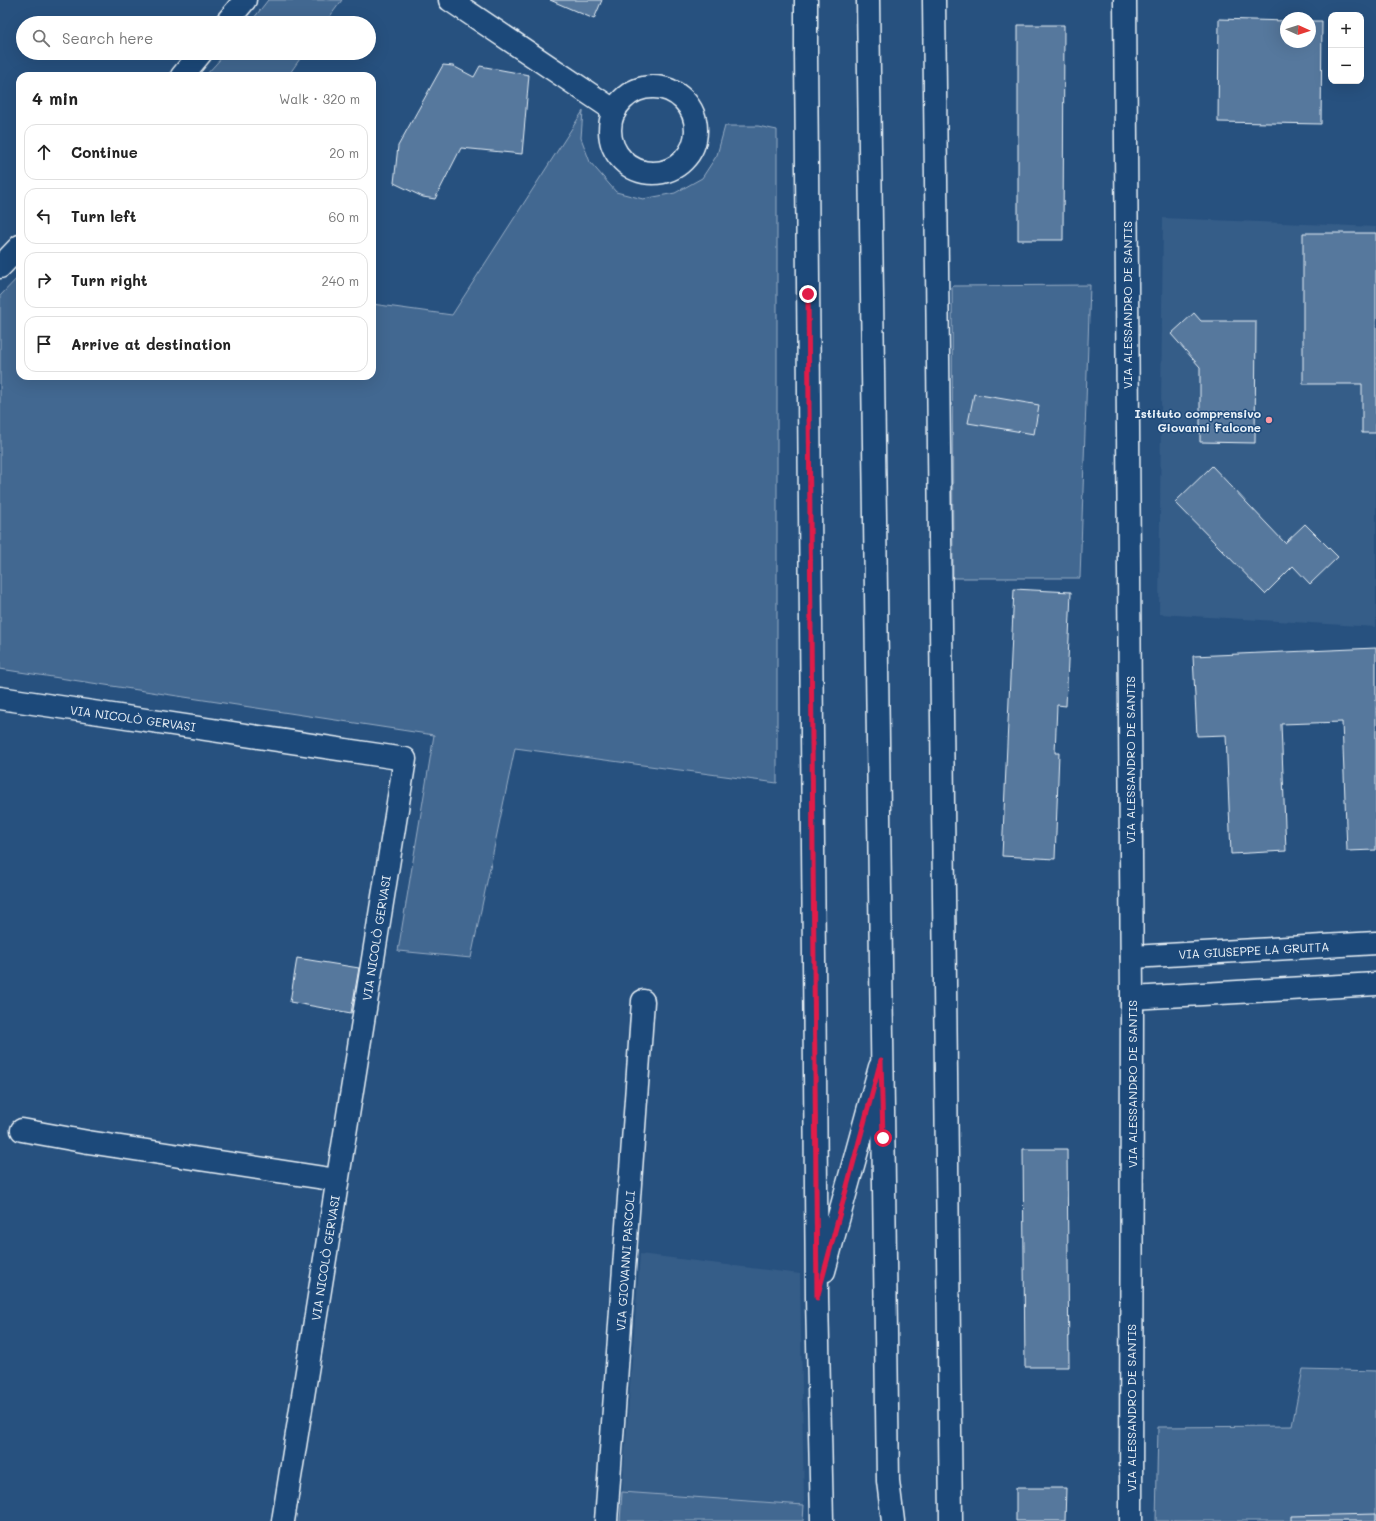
<!DOCTYPE html>
<html lang="en">
<head>
<meta charset="utf-8">
<style>
  body { margin:0; font-family:Mali,sans-serif; background:#f2f2f2; color:#222 }
  .controls { position:absolute; right:12px; top:12px; display:grid; overflow:hidden; border-radius:8px; box-shadow:0 4px 16px #0002 }
  .controls button { width:36px; height:36px; display:grid; place-items:center; padding:0; border:0; border-bottom:1px solid #e0e0e0; background:#fff; color:#222; font:20px sans-serif }
  .compass { position:absolute; left:1280px; top:12px; width:36px; height:36px; border-radius:50%; background:#fff; box-shadow:0 4px 16px #0002; rotate:93deg }
  .stop { position:absolute; width:12px; height:12px; margin:-9px; border:3px solid #e11d48; border-radius:50%; background:#fff }
  .stop.end { background:#e11d48; border-color:#fff; box-shadow:0 1px 4px #0008 }
  .list { margin:0; padding:0; list-style:none }
  h2 { display:flex; justify-content:space-between; align-items:center; height:52px; margin:0; padding:0 16px; font-size:17px }
  h2 small { font-size:13px; font-weight:400; color:#767676 }
  .list li { display:grid; grid-template-columns:26px 1fr auto; gap:12px; align-items:center; box-sizing:border-box; height:56px; margin:0 8px 8px; padding:0 8px; border:1px solid #e0e0e0; border-radius:12px }
  .list b { display:block; font-size:15px; white-space:nowrap }
  .list em { font-size:13px; font-style:normal; color:#767676 }
  .icon { flex:none; width:22px; height:22px; fill:none; stroke:currentColor; stroke-width:2; stroke-linecap:round; stroke-linejoin:round }
  .map { position:relative; flex:none; width:1376px; height:1521px; overflow:hidden }
  .search { position:absolute; background:#fff; box-shadow:0 4px 16px #0002; left:16px; top:16px; width:360px; height:44px; display:flex; align-items:center; gap:10px; box-sizing:border-box; padding:0 14px; border-radius:22px; color:#767676; font-size:15px }
  .panel { position:absolute; background:#fff; box-shadow:0 4px 16px #0002; left:16px; top:72px; width:360px; height:308px; border-radius:12px }
  .map>svg:first-child { display:block }
  .built { fill:#355d88 }
  .green { fill:#436891; stroke:#96acc4 }
  .building { fill:#57789d; stroke:#e8f1f8 }
  .lines { fill:none; stroke-linecap:round; stroke-linejoin:round }
  .street-casing { stroke:#e8f1f8; stroke-width:25 }
  .secondary-casing { stroke:#e8f1f8; stroke-width:25 }
  .primary-casing { stroke:#e8f1f8; stroke-width:25 }
  .street { stroke:#1f4a7a; stroke-width:22 }
  .secondary { stroke:#1f4a7a; stroke-width:22 }
  .primary { stroke:#1f4a7a; stroke-width:22 }
  .route { stroke:#e11d48; stroke-width:5 }
  .poi-dot { fill:#ff9aa2; stroke:#1f4a7a; stroke-width:1.5 }
  .labels { text-anchor:middle; dominant-baseline:central; stroke-width:3; stroke-linejoin:round; paint-order:stroke }
  .street-label { font-size:12px; fill:#e8f1f8; stroke:#1f4a7a }
  .poi-label { font-size:12px; font-weight:bold; fill:#e8f1f8; stroke:#1f4a7a; text-anchor:end }
</style>
</head>
<body>
<div class="map">
<svg width="1376" height="1521" viewBox="0 0 1376 1521">
  <rect width="100%" height="100%" fill="#27517f"/>
  <filter id="ink" filterUnits="userSpaceOnUse"><feTurbulence type="fractalNoise" baseFrequency=".025" numOctaves="2"/><feDisplacementMap in="SourceGraphic" scale="8" xChannelSelector="R" yChannelSelector="G"/><feConvolveMatrix kernelMatrix="1 2 1 2 8 2 1 2 1" color-interpolation-filters="sRGB"/></filter>
  <g filter="url(#ink)">
    <!-- built -->
    <g class="built">
      <polygon points="1163,218 1376,227 1376,627 1159,614"/>
      <polygon points="640,1254 800,1274 804,1505 622,1492"/>
    </g>
    <!-- green -->
    <g class="green">
      <polygon points="268,0 342,0 325,23 250,23"/>
      <polygon points="226,53 304,53 288,76 205,76"/>
      <polygon points="583,111 581,138 590,162 616,192 643,199 675,193 702,178 717,155 725,126 758,126 777,130 777,783 515,748 471,958 398,951 434,735 0,669 0,296 20,275 20,376 372,376 372,304 452,315"/>
      <polygon points="1090,285 1080,578 953,578 952,286"/>
      <polygon points="1303,1369 1376,1371 1376,1521 1156,1521 1158,1427 1292,1426"/>
      <polygon points="622,1492 804,1505 803,1521 620,1521"/>
    </g>
    <!-- building -->
    <g class="building">
      <polygon points="550,0 602,0 594,19"/>
      <polygon points="1219,19 1286,21 1286,42 1310,42 1310,21 1322,21 1321,124 1218,122"/>
      <polygon points="1018,25 1064,25 1063,240 1018,240"/>
      <polygon points="443,65 453,66 474,77 480,66 529,75 522,154 461,148 435,199 423,197 394,183 398,146"/>
      <polygon points="1303,233 1376,233 1376,433 1362,433 1362,384 1303,384"/>
      <polygon points="1194,313 1201,321 1256,321 1255,443 1200,442 1200,367 1171,334"/>
      <polygon points="974,394 1039,405 1034,434 968,423"/>
      <polygon points="1212,466 1285,543 1305,524 1338,557 1310,584 1293,566 1265,594 1175,502"/>
      <polygon points="1014,589 1071,592 1066,706 1057,705 1055,753 1059,753 1055,859 1002,856"/>
      <polygon points="1376,648 1376,850 1347,851 1342,722 1281,724 1286,851 1231,854 1226,735 1197,736 1193,656"/>
      <polygon points="297,958 359,968 351,1013 290,1002"/>
      <polygon points="1023,1149 1067,1149 1069,1367 1025,1367"/>
      <polygon points="1016,1488 1066,1488 1065,1521 1016,1521"/>
      <polygon points="1376,1514 1376,1521 1292,1521 1292,1516"/>
    </g>
    <g class="lines">
      <!-- street casing -->
      <g class="street-casing">
        <g id="street">
          <polyline points="450,0 615,111"/>
          <polyline points="1125,0 1132,998 1131,1521"/>
          <circle cx="653" cy="130" r="43"/>
          <polyline points="0,698 405,759 283,1521"/>
          <polyline points="1132,957 1376,943"/>
          <polyline points="1132,998 1376,984"/>
          <polyline points="22,1130 88,1142 337,1180"/>
          <polyline points="606,1521 643,1001"/>
        </g>
      </g>
      <!-- secondary casing -->
      <g class="secondary-casing">
        <g id="secondary">
          <polyline points="806,0 806,55 817,1298 822,1521"/>
          <polyline points="934,0 951,1521"/>
          <polyline points="226,23 245,0"/>
          <polyline points="182,76 201,53"/>
          <polyline points="0,267 20,246"/>
          <polyline points="824,1271 880,1067"/>
        </g>
      </g>
      <!-- primary casing -->
      <g class="primary-casing">
        <polyline id="primary" points="868,0 888,1481 893,1521"/>
      </g>
      <!-- street -->
      <use href="#street" class="street"/>
      <!-- secondary -->
      <use href="#secondary" class="secondary"/>
      <!-- primary -->
      <use href="#primary" class="primary"/>
    </g>
  </g>
  <g class="lines" filter="url(#ink)">
    <!-- route -->
    <polyline class="route" points="808,294 817,1298 881,1060 883,1138"/>
  </g>
  <!-- markers -->
  <circle class="poi-dot" cx="1269" cy="420" r="4"/>
  <g class="labels">
    <!-- street labels -->
    <g class="street-label">
      <text transform="translate(1127 305) rotate(-90)">VIA ALESSANDRO DE SANTIS</text>
      <text transform="translate(133 718) rotate(8)">VIA NICOLÒ GERVASI</text>
      <text transform="translate(1130 760) rotate(-90)">VIA ALESSANDRO DE SANTIS</text>
      <text transform="translate(376 938) rotate(-81)">VIA NICOLÒ GERVASI</text>
      <text transform="translate(1254 950) rotate(-3)">VIA GIUSEPPE LA GRUTTA</text>
      <text transform="translate(1132 1084) rotate(-90)">VIA ALESSANDRO DE SANTIS</text>
      <text transform="translate(325 1258) rotate(-81)">VIA NICOLÒ GERVASI</text>
      <text transform="translate(625 1261) rotate(-86)">VIA GIOVANNI PASCOLI</text>
      <text transform="translate(1131 1408) rotate(-90)">VIA ALESSANDRO DE SANTIS</text>
    </g>
    <!-- poi labels -->
    <g class="poi-label">
      <text x="1261" y="413">Istituto comprensivo<tspan x="1261" dy="14">Giovanni Falcone</tspan></text>
    </g>
  </g>
</svg>
<div class="controls">
<button>+</button>
<button>−</button>
</div>
<svg class="compass" viewBox="-18 -18 36 36"><path d="M0-13l5 13h-10z" fill="#e53935"/><path d="M0 13l5-13h-10z" fill="#767676"/></svg>
<div class="stop" style="left:883px;top:1138px"></div>
<div class="stop end" style="left:808px;top:294px"></div>
<div class="search"><svg class="icon" aria-label="search" viewBox="0 0 24 24"><circle cx="10" cy="10" r="6"/><path d="M15 15l6 6"/></svg>Search here</div>
<section class="panel">
<h2>4 min<small>Walk · 320 m</small></h2>
<ul class="list">
<li><svg class="icon" aria-label="ahead" viewBox="0 0 24 24"><path d="M12 20V5M6 11l6-6 6 6"/></svg><div><b>Continue</b></div><em>20 m</em></li>
<li><svg class="icon" aria-label="left" viewBox="0 0 24 24"><path d="M17 20v-9H6M10 6l-5 5 5 5"/></svg><div><b>Turn left</b></div><em>60 m</em></li>
<li><svg class="icon" aria-label="right" viewBox="0 0 24 24"><path d="M7 20v-9h11M14 6l5 5-5 5"/></svg><div><b>Turn right</b></div><em>240 m</em></li>
<li><svg class="icon" aria-label="arrive" viewBox="0 0 24 24"><path d="M6 21V4h12l-3 4 3 4H6"/></svg><div><b>Arrive at destination</b></div></li>
</ul>
</section>
</div>
</body>
</html>
